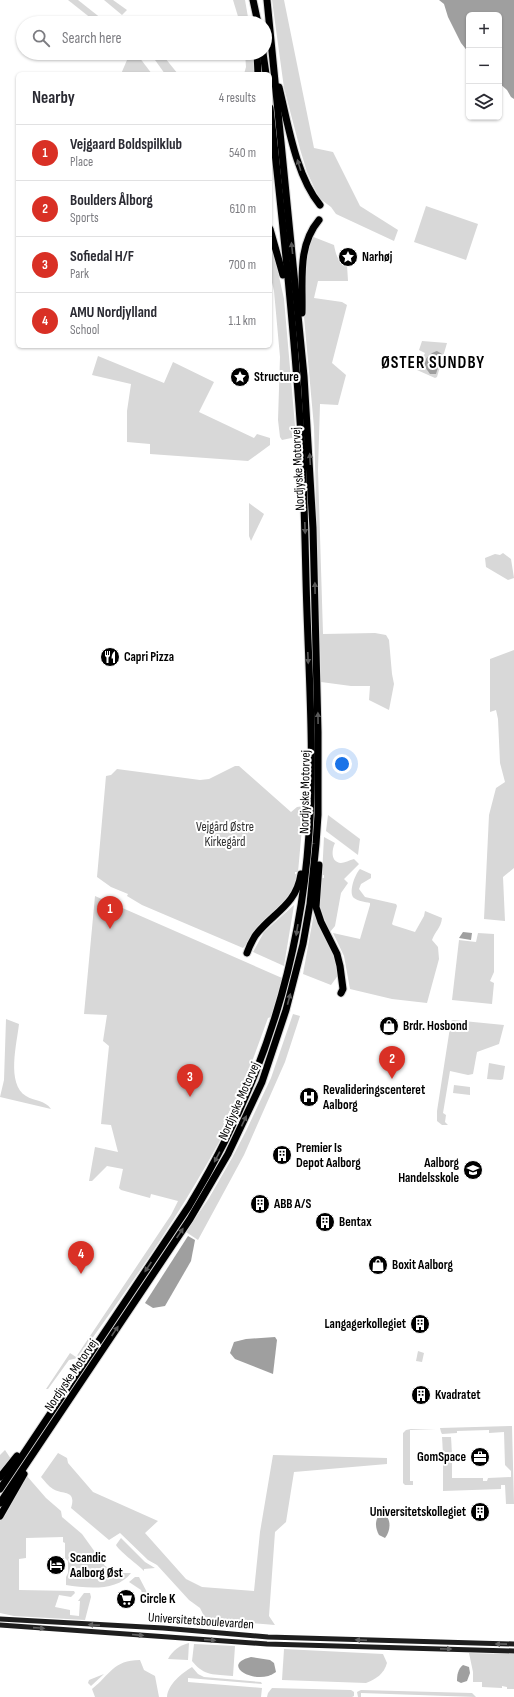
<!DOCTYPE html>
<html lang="en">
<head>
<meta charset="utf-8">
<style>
  body { margin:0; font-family:"Sofia Sans Condensed",sans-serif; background:#f7f7f7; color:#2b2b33 }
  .controls { position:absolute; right:12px; top:12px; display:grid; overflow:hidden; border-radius:6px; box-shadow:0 1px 3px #0004 }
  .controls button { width:36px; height:36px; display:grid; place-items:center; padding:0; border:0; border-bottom:1px solid #e1e1e2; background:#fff; color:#2b2b33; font:20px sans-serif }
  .you { position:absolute; left:342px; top:764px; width:14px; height:14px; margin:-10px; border:3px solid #fff; border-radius:50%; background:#1a73e8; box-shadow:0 0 0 6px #1a73e833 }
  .badge { display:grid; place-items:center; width:26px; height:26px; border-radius:50%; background:#d93025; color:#fff; font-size:13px; font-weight:700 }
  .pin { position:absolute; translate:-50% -33px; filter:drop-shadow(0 1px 2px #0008) }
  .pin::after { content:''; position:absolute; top:21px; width:14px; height:12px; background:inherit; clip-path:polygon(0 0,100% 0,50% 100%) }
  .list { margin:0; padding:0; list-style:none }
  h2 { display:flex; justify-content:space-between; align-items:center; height:52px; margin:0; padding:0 16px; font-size:17px }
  h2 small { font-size:13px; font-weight:400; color:#7c7c81 }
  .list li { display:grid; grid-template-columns:26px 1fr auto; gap:12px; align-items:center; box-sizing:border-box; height:56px; padding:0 16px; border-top:1px solid #e1e1e2 }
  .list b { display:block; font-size:15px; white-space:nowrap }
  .list p { margin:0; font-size:13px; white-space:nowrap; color:#7c7c81 }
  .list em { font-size:13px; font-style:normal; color:#7c7c81 }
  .icon { flex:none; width:22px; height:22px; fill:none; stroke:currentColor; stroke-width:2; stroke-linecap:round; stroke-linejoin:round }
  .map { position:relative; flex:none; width:514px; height:1697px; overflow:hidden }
  .search { position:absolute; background:#fff; box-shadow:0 1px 3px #0004; left:16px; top:16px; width:256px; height:44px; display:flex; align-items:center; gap:10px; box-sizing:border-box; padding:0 14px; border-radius:22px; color:#7c7c81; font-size:15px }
  .panel { position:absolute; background:#fff; box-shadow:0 1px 3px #0004; left:16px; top:72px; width:256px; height:276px; border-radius:6px }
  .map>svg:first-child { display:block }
  .green { fill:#d8d8d8 }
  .water { fill:#9f9f9f }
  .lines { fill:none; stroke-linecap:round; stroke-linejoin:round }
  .motorway-casing { stroke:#dbdbdb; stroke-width:9 }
  .secondary { stroke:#1e1e1e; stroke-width:5 }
  .motorway { stroke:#000; stroke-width:7 }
  .oneway { fill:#595959 }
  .oneway2 { fill:#626262 }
  .labels { text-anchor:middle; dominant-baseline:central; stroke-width:4; stroke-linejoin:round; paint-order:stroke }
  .poi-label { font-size:13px; font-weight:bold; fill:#000; stroke:#fff; text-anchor:start }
  .street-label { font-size:13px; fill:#000; stroke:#fff }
  .park-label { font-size:13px; fill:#2f2f2f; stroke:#fff }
  .district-label { font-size:17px; font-weight:bold; letter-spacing:1px; fill:#000; stroke:#fff }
</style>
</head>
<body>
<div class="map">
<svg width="514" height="1697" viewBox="0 0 514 1697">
  <rect width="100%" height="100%" fill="#fff"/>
  <!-- green -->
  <g class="green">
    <polygon points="68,0 78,0 102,19 100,23 97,23"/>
    <polygon points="104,0 113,0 127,10 122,15"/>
    <polygon points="233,0 245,0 249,23 240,23"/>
    <polygon points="272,0 284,0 314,148 333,152 360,206 398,230 394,241 336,214 331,207 319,198 307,172 300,149 284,88"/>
    <polygon points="130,53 136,53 152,74 121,74"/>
    <polygon points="150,53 161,53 178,74 165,74"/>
    <polygon points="245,53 253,53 254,74 244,74 246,67"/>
    <polygon points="426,206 478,224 466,260 414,242"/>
    <path d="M311 236 334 245C336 254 337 262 347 265L348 281H318L314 298 342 302 347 305 332 363 346 375 338 405 320 404 318 470 323 634 375 633 386 635 389 640 392 674 394 684 389 710 369 700 370 686H351L321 682 314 427 304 317 305 253Z"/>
    <polygon points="272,245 284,299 296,437 282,440 280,437 278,420 280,357 274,291 270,274 270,246"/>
    <polygon points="422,341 447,343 437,377 435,378 417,370 425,353 419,350"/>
    <polygon points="98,356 164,383 173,362 214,382 199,412 254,438 257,434 270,438 270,445 248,461 150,454 150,444 127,442 127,411 131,384 92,375"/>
    <polygon points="249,503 264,514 251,541 249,536"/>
    <polygon points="503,553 511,559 514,578 508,580 486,567 485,558 495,554 500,555"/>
    <polygon points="514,650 514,868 503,877 505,921 484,919 489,815 496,788 505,782 500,763 498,719 496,710 490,712 490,659"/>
    <path d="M235 766H239L291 812 297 807 304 806 298 872H295V874L298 875C293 900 268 913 253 932 249 937 248 944 243 948L142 905 127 896 128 894 111 887 97 877 106 776 111 775 117 769 200 780 209 779Z"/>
    <polygon points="328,815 360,839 358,855 326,831"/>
    <path d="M324 837 335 843C332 849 330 862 341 863 344 863 350 860 354 859L359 864 344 879 348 883 341 893 335 926 330 932 319 905 320 878H324V875H322Z"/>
    <path d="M360 869 371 874V878L361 884 359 889 365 897 396 904 397 906 392 924 393 925 415 932 424 916 425 911 442 918C441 928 435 931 432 940L438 947 439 959 427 1003 392 999 350 989 344 956 333 933 360 939 370 905V903C365 902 358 901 354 898 348 893 355 874 360 869Z"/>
    <path d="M95 896 282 978 271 1017 268 1018 242 1089 223 1123 228 1125C186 1207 132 1283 78 1358L69 1360 48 1389H46L70 1353 76 1357 171 1215 178 1201 151 1194 150 1198 121 1190 119 1188 123 1169 107 1166 92 1181H89L95 1147 118 1152 111 1125 101 1124 109 1046 103 1041 107 1015 84 1014Z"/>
    <polygon points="294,905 284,966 253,952 264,932"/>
    <polygon points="314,913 333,950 339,974 331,985 303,974"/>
    <polygon points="478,933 494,934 494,972 490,981 494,983 492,1004 452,1000 459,940 476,942"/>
    <polygon points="293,1014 300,1016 285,1062 244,1155 198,1240 186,1232 209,1198 232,1158 246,1131 271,1078"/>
    <path d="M6 1019 19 1024C17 1043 6 1084 26 1096 34 1101 45 1100 51 1109L0 1097 4 1080Z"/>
    <polygon points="453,1020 504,1025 499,1044 477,1052 473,1074 468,1075 450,1071 443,1113 446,1115 445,1122 448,1125 442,1125 437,1121 437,1111 451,1021"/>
    <polygon points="489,1063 505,1066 503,1079 501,1080 487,1079"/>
    <polygon points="454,1085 470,1087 470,1095 453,1093"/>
    <polygon points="418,1351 424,1353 422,1362 416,1361"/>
    <polygon points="512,1426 514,1504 506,1504 505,1485 501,1485 501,1489 443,1491 443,1457 452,1456 452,1478 483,1478 483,1481 487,1481 488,1478 511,1477 511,1471 505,1465 504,1432 489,1433 489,1430 457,1431 457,1433 442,1434 441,1432 440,1428"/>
    <polygon points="411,1429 436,1429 410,1430 410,1481 413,1481 413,1485 405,1485 403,1483 403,1433 406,1430"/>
    <polygon points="442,1437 451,1437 452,1454 443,1454"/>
    <polygon points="5,1450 11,1459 0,1471 0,1455"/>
    <path d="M58 1453 67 1458 68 1463 93 1492 158 1521 145 1533 186 1579 202 1587 254 1591 260 1532 273 1455 387 1458V1464L294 1472 286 1522 275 1532 269 1616 275 1625 211 1620 204 1616 200 1608 189 1600 157 1565 148 1560 120 1533 109 1540 71 1508C77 1489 62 1495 53 1489 48 1486 45 1481 41 1477Z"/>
    <path d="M26 1475 46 1498 61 1511 62 1517 82 1534 105 1566 118 1573H131C117 1592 86 1588 66 1585V1577L68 1573V1561L65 1558V1543L63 1542V1537L26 1538V1558L19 1559V1590L74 1591 75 1593 71 1597 59 1595 55 1607 70 1610V1615L79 1616 80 1601H78L84 1593H90L91 1597 85 1620 14 1616 0 1613V1521Z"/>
    <path d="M121 1538 145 1562 155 1568 144 1569V1571C138 1565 118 1550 116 1545Z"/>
    <polygon points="135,1577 139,1577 150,1598 148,1602 143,1602 142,1601 145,1601 141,1590 129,1582"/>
    <path d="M189 1643 188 1660 168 1659C172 1651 180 1645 189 1643Z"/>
    <path d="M194 1644 235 1646 233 1676C214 1674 205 1677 192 1661Z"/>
    <path d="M284 1649 383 1654 387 1663C384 1674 376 1679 366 1683L282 1680Z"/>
    <polygon points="469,1653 514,1654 514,1689 507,1689 507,1687 502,1686 502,1688 482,1687 482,1682 473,1682 473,1672"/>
    <path d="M140 1660 144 1670 155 1676 159 1697H95L92 1689C110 1675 113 1660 140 1660Z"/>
    <path d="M192 1667 198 1674 204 1677 261 1682 262 1684 188 1678V1682L262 1688 261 1697H167C168 1684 182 1673 192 1667Z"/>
    <polygon points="104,1674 91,1686 88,1683 89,1680"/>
    <polygon points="272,1688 351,1690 354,1692 354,1696 352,1697 267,1697 268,1693"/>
    <polygon points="361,1690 472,1693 476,1697 361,1693 361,1697 358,1697 357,1692"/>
  </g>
  <!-- water -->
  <g class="water">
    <polygon points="439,0 514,0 514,99 511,97 507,90 499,83 499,15 469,15 469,53 461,43 448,17 444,4"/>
    <path d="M437 351 442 354 436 374H430C429 372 425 368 425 365 423 359 432 352 437 351Z"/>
    <polygon points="463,932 472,933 471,940 459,938"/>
    <polygon points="188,1236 195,1240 191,1261 165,1306 153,1308 145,1303"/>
    <polygon points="275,1337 277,1340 273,1374 235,1359 230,1353 234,1342 246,1339"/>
    <path d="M382 1513C392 1517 391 1531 385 1538L379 1535C375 1528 374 1518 382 1513Z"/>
    <path d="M251 1657 270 1660 274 1663 276 1672C257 1687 218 1665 251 1657Z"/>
    <path d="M463 1665 469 1667 470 1673 467 1681 461 1683 457 1681C457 1675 458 1669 463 1665Z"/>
  </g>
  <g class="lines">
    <!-- motorway casing -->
    <g class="motorway-casing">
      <g id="motorway">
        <polyline points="253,0 258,23"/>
        <polyline points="257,53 258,74"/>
        <polyline points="263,53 266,74"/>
        <path d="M279 87C288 124 296 176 320 205"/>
        <polyline points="270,229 283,275"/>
        <path d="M302 313C303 281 297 246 319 220"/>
        <polyline points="319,865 316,907 321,922 337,954 340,966 343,989 341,993"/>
        <path d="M247 953C249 947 252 941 255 936 272 913 296 906 301 874"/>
        <polyline points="0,1477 17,1456"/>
        <path d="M0 1489 189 1206C259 1091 300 969 309 834 315 751 308 664 306 580 305 537 304 494 302 451 295 336 283 222 270 108"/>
        <polyline points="0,1503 190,1219 228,1154 262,1082 286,1010 303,944 310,904 316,844 318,815 318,732 313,528 304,376 267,0"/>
        <polyline points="0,1516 24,1474"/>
      </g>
    </g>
    <!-- secondary -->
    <g class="secondary">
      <polyline points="0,1619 163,1628 268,1637 514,1644"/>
      <polyline points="0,1625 267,1644 514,1651"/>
    </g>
    <!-- motorway -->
    <use href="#motorway" class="motorway"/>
  </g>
  <!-- one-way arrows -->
  <defs><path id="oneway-solid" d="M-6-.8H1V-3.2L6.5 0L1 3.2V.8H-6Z"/></defs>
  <g class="oneway">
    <use href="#oneway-solid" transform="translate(299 165) rotate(-107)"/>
    <use href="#oneway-solid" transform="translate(292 248) rotate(-96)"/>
    <use href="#oneway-solid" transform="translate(310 459) rotate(-93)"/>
    <use href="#oneway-solid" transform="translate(305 528) rotate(88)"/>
    <use href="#oneway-solid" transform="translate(315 588) rotate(-91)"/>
    <use href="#oneway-solid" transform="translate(308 658) rotate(88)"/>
    <use href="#oneway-solid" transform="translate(318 718) rotate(-91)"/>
    <use href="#oneway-solid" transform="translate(297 930) rotate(99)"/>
    <use href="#oneway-solid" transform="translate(289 999) rotate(-75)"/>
    <use href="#oneway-solid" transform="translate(244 1121) rotate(-65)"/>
    <use href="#oneway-solid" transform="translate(217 1157) rotate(118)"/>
    <use href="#oneway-solid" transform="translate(180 1233) rotate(-56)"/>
    <use href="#oneway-solid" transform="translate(148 1267) rotate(124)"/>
    <use href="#oneway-solid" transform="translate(115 1331) rotate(-56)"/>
  </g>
  <g class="oneway2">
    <use href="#oneway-solid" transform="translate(94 1625) rotate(-176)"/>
    <use href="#oneway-solid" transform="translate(39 1628) rotate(4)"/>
    <use href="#oneway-solid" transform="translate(138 1635) rotate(5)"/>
    <use href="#oneway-solid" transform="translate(210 1640) rotate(4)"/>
    <use href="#oneway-solid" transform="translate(361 1640) rotate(-178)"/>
    <use href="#oneway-solid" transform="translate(501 1644) rotate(-179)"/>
    <use href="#oneway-solid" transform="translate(446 1649) rotate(1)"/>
  </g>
  <!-- icons -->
  <defs>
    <g id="sight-disc" transform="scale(1)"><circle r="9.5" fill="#000" stroke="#fff"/><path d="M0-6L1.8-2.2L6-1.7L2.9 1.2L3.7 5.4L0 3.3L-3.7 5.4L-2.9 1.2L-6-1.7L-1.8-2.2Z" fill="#fff"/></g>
    <g id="restaurant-disc" transform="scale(1)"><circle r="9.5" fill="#000" stroke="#fff"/><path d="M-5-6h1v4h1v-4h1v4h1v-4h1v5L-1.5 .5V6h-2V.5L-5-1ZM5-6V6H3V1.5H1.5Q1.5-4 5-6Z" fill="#fff"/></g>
    <g id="shop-disc" transform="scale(1)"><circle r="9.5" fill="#000" stroke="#fff"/><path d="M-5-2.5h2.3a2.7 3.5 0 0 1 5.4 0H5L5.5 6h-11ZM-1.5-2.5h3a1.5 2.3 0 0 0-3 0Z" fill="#fff"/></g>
    <g id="hospital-disc" transform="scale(1)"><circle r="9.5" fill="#000" stroke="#fff"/><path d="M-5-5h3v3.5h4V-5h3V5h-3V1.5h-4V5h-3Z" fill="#fff"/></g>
    <g id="building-disc" transform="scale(1)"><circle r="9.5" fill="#000" stroke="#fff"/><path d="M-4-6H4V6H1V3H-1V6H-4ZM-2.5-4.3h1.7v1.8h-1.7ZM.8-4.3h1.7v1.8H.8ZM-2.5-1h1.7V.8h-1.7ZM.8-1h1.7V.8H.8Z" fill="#fff"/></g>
    <g id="school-disc" transform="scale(1)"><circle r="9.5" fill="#000" stroke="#fff"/><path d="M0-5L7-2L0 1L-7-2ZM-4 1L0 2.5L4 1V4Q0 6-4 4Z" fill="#fff"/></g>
    <g id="office-disc" transform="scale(1)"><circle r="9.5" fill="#000" stroke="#fff"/><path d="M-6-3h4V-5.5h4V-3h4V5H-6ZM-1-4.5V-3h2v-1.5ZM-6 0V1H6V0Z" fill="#fff"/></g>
    <g id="hotel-disc" transform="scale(1)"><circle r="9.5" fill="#000" stroke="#fff"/><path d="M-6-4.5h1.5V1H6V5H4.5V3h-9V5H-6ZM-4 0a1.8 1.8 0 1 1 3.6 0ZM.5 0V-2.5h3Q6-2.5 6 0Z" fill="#fff"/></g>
    <g id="supermarket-disc" transform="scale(1)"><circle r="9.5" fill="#000" stroke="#fff"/><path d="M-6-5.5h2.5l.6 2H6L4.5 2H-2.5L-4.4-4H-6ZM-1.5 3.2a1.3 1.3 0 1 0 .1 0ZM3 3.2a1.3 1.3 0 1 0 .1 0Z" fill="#fff"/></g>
  </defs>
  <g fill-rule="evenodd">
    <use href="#sight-disc" x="348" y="257"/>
    <use href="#sight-disc" x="240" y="377"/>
    <use href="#restaurant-disc" x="110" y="657"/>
    <use href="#shop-disc" x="389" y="1026"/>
    <use href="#hospital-disc" x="309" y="1097"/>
    <use href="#building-disc" x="282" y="1155"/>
    <use href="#school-disc" x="473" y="1170"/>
    <use href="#building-disc" x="260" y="1204"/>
    <use href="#building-disc" x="325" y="1222"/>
    <use href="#shop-disc" x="378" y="1265"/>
    <use href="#building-disc" x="420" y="1324"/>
    <use href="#building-disc" x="421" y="1395"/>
    <use href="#office-disc" x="480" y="1457"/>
    <use href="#building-disc" x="480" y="1512"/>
    <use href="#hotel-disc" x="56" y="1565"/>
    <use href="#supermarket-disc" x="126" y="1599"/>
  </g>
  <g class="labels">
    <!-- poi labels -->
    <g class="poi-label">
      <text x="362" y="257">Narhøj</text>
      <text x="254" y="377">Structure</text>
      <text x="124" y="657">Capri Pizza</text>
      <text x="403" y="1026">Brdr. Hosbond</text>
      <text x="323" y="1090">Revalideringscenteret<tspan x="323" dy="15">Aalborg</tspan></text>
      <text x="296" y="1148">Premier Is<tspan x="296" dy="15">Depot Aalborg</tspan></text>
      <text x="459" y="1163" text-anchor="end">Aalborg<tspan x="459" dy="15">Handelsskole</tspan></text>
      <text x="274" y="1204">ABB A/S</text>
      <text x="339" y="1222">Bentax</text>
      <text x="392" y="1265">Boxit Aalborg</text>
      <text x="406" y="1324" text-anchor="end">Langagerkollegiet</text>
      <text x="435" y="1395">Kvadratet</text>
      <text x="466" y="1457" text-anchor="end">GomSpace</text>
      <text x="466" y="1512" text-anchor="end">Universitetskollegiet</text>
      <text x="70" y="1558">Scandic<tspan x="70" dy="15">Aalborg Øst</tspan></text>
      <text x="140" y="1599">Circle K</text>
    </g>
    <!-- street labels -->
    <g class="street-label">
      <text transform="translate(298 469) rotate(-93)">Nordjyske Motorvej</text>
      <text transform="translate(305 792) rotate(-89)">Nordjyske Motorvej</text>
      <text transform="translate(239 1101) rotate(-66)">Nordjyske Motorvej</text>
      <text transform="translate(71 1375) rotate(-56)">Nordjyske Motorvej</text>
      <text transform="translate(201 1621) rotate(4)">Universitetsboulevarden</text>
    </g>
    <!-- park labels -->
    <g class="park-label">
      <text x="225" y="827">Vejgård Østre<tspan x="225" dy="15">Kirkegård</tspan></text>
    </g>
    <!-- district labels -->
    <g class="district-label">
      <text x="433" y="363">ØSTER SUNDBY</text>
    </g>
  </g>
</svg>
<div class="controls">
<button>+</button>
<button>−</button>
<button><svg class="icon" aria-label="layers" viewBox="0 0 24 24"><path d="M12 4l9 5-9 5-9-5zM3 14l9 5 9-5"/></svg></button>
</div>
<div class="you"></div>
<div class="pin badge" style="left:110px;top:929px">1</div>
<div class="pin badge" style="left:392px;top:1079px">2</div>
<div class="pin badge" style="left:190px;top:1097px">3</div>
<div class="pin badge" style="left:81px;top:1274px">4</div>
<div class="search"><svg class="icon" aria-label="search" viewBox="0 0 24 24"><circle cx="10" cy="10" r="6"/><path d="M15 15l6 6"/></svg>Search here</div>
<section class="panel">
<h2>Nearby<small>4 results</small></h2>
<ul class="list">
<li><span class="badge">1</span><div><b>Vejgaard Boldspilklub</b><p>Place</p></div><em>540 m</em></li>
<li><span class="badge">2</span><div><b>Boulders Ålborg</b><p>Sports</p></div><em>610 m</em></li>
<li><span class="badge">3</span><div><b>Sofiedal H/F</b><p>Park</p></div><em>700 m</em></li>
<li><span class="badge">4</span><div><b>AMU Nordjylland</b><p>School</p></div><em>1.1 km</em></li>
</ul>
</section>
</div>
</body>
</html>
